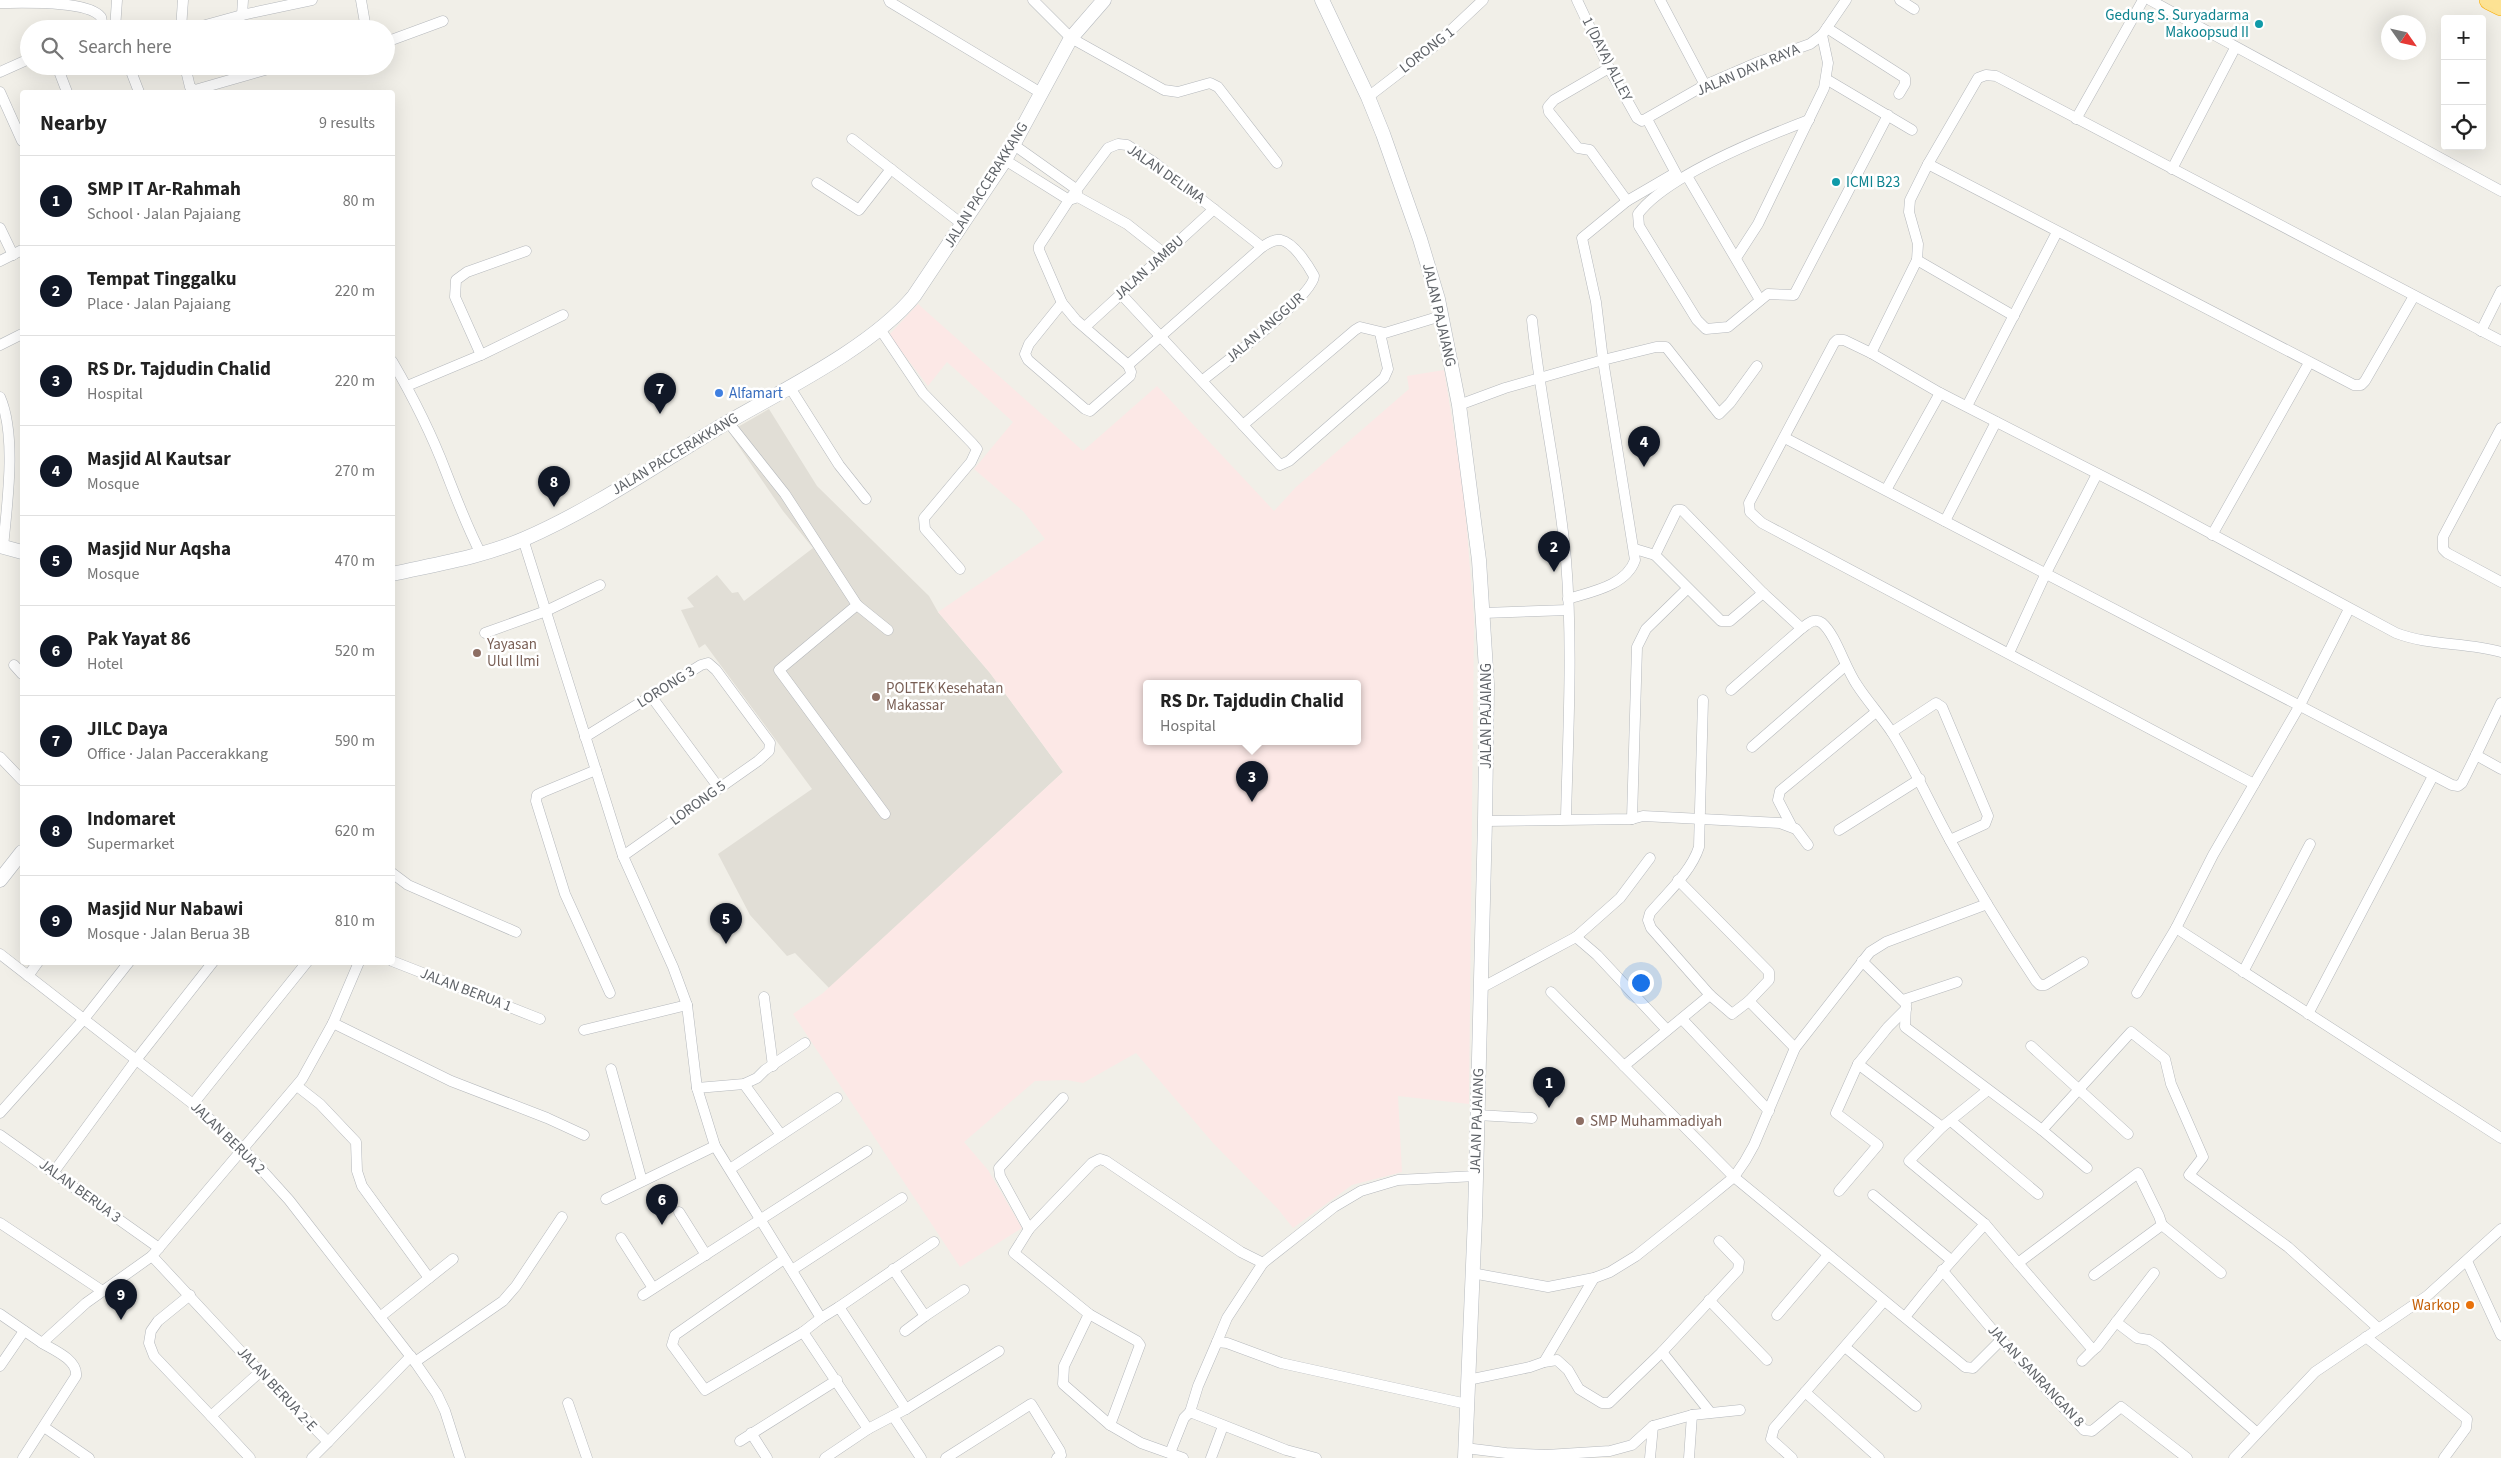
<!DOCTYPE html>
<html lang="en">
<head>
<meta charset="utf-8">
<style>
  body { margin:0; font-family:"Source Sans 3",sans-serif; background:#f6f6f6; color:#222 }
  .controls { position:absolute; right:15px; top:15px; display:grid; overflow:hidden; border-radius:5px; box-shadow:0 5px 20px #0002 }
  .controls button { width:45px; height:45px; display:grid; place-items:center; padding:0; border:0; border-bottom:1px solid #e0e0e0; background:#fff; color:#222; font:25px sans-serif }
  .compass { position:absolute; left:2381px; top:15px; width:45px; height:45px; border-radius:50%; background:#fff; box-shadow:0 5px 20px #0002; rotate:124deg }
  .you { position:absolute; left:1640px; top:982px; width:18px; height:18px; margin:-12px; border:4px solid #fff; border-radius:50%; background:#1a73e8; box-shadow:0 0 0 8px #1a73e833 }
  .badge { display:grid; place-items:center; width:32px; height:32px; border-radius:50%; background:#111827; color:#fff; font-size:16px; font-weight:700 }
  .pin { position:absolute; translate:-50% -41px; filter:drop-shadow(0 1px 2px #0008) }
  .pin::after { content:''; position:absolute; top:26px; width:18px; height:15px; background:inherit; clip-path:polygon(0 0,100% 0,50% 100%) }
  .popup { position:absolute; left:1143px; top:680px; width:218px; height:65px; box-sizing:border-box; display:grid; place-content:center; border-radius:5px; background:#fff; filter:drop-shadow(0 1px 4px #0005); font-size:16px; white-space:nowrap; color:#767676 }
  .popup b { font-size:19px; color:#222 }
  .popup::after { content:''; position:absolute; left:50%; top:100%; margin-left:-10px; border:10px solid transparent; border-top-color:#fff }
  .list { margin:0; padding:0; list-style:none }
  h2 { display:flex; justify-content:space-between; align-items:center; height:65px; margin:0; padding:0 20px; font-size:21px }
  h2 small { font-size:16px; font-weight:400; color:#767676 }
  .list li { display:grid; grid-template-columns:32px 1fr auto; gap:15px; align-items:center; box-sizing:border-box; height:90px; padding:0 20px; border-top:1px solid #e0e0e0 }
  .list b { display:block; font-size:19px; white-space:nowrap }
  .list p { margin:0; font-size:16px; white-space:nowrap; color:#767676 }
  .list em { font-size:16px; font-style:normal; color:#767676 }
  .icon { flex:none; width:28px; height:28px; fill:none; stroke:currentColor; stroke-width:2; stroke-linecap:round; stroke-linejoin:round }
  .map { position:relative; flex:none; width:2501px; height:1458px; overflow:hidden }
  .search { position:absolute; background:#fff; box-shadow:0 5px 20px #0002; left:20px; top:20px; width:375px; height:55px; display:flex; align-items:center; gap:12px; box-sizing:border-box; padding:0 18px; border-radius:28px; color:#767676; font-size:19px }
  .panel { position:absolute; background:#fff; box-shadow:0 5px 20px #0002; left:20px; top:90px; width:375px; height:875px; border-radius:5px }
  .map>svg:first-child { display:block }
  .education { fill:#e1ded6 }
  .medical { fill:#fce8e6; fill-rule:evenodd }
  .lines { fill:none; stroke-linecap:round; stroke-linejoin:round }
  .street-casing { stroke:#b5b8bc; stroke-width:11 }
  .secondary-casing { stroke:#b6babf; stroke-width:15 }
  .highway-casing { stroke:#f9ab00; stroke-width:20 }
  .street { stroke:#fff; stroke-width:10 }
  .secondary { stroke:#fff; stroke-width:14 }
  .highway { stroke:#fde293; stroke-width:19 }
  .culture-dot { fill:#0f9aa8; stroke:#fff; stroke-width:2 }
  .shop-dot { fill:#3f7fe0; stroke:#fff; stroke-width:2 }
  .education-dot { fill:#8d6e63; stroke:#fff; stroke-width:2 }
  .food-dot { fill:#e8710a; stroke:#fff; stroke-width:2 }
  .labels { text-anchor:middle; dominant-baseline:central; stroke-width:5; stroke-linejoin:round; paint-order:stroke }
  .culture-label { font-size:15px; fill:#0d838f; stroke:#fff; text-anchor:end }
  .street-label { font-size:15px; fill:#5f6368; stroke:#fff }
  .shop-label { font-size:15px; fill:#366cbe; stroke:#fff; text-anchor:start }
  .education-label { font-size:15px; fill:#785e54; stroke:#fff; text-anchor:start }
  .food-label { font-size:15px; fill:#c56008; stroke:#fff; text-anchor:end }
</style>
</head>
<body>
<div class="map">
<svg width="2501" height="1458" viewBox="0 0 2501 1458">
  <rect width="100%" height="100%" fill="#f1efe8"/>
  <!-- education -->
  <polygon class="education" points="769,409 817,486 929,596 938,612 990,673 1063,772 830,989 795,953 787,956 750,915 718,854 812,789 705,644 699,648 681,610 694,607 687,598 717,575 732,593 738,592 744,601 813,548 783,511 729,432"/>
  <!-- medical -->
  <path class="medical" d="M918 304 1083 451 1157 386 1274 511 1296 487 1409 389 1407 376 1444 370 1464 493 1474 619 1469 1104 1398 1096 1402 1172 1352 1185 1293 1228 1278 1209 1213 1143 1136 1053 1083 1083 1067 1080 1035 1081 964 1142 988 1170 1022 1228 960 1267 793 1014 823 993 1063 772 990 673 938 612 1045 539 1023 511 974 469 1013 422 947 362 928 386 889 335ZM1147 683H1357V741H1147Z"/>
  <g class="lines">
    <!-- street casing -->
    <g class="street-casing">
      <g id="street">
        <polyline points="361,0 366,29"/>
        <polyline points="889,0 890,2 1041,93"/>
        <polyline points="1033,0 1071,38 1164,90 1178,92 1210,83 1218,87 1277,163"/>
        <polyline points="1577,0 1609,68 1637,118 1642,121 1705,85 1756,63 1810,44 1822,35 1846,0"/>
        <polyline points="1660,0 1705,85"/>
        <polyline points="1900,0 1914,9"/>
        <polyline points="2150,0 2501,191"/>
        <path d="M0 3C22 3 88 0 101 17L103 27"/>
        <polyline points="242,15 243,0"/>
        <polyline points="1827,28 1905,78 1905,84 1899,94"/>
        <polyline points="115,29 117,0"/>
        <polyline points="181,29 183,0"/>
        <polyline points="191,29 242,15 312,0"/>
        <polyline points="386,42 443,21"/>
        <polyline points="57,66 67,92"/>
        <polyline points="129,66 139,92"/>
        <polyline points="185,66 190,87 195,90 279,66"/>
        <polyline points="1609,68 1554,100 1548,107 1549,112 1578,148 1590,150 1627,201"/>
        <polyline points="0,72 29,59"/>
        <polyline points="1826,79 1912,130"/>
        <polyline points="0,92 22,141"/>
        <polyline points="1368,97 1433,47 1483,0"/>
        <polyline points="1647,119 1679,179"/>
        <polyline points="2076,119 2143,0"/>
        <path d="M1809 120C1764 137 1666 176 1638 214L1639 226 1697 320 1706 329 1728 327 1768 294 1794 295 1888 115"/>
        <polyline points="852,139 962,224"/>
        <polyline points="1005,160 1069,200 1078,197 1076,189 1014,145"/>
        <polyline points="1928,164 2354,385 2361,385 2365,381 2414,296"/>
        <polyline points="2172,169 2235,48"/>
        <polyline points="1687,176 1760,300"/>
        <polyline points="817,183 859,210 891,169"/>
        <polyline points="1078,197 1127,224 1165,254"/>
        <polyline points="0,228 13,255"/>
        <polyline points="1736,258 1758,224 1824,88 1828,63 1822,35"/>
        <polyline points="1917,260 2014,316"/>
        <polyline points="0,261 22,250"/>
        <polyline points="1121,294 1280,465 1289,461 1384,378 1388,369 1380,333"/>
        <path d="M1062 303 1029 344 1025 354 1028 360 1085 409 1090 411 1130 376 1131 372 1128 365 1262 247C1267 244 1273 239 1281 240 1294 243 1308 265 1314 276 1314 295 1222 365 1203 380"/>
        <path d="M1532 320C1540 400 1559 480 1566 560 1573 646 1568 733 1566 818"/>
        <polyline points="1085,327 1214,209"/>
        <polyline points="880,329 923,393 972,443 977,449 971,462 924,518 925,529 960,569"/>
        <polyline points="2481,331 2501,291"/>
        <polyline points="0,345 22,334"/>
        <path d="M1871 353 1940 393 2145 498 2396 633C2429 646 2467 642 2501 652"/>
        <polyline points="481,355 455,297 456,280 467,272 526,251"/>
        <path d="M392 361C413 397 432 435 446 472 457 500 467 527 481 554"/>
        <polyline points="1128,365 1076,320 1062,303 1039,250 1039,246 1069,200 1108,148 1118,144 1127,145 1155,163 1262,247"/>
        <polyline points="407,386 481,355 563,315"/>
        <polyline points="789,386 839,465 866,499"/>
        <path d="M0 397C17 436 7 505 3 547"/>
        <polyline points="1459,405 1505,388 1603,360 1596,302 1582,238 1627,201 1675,173"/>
        <polyline points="1967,406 2057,232"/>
        <polyline points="728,422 785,494 857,605 779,670 885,814"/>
        <polyline points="1243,425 1355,330 1360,327 1385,333 1441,316"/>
        <polyline points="2501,428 2443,537 2443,549 2447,553 2501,582"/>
        <polyline points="1785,438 2452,785 2458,786 2462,783 2476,755 2501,769"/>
        <polyline points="1886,490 1940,393"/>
        <polyline points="1945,521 1996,422"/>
        <polyline points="2212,535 2309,363"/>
        <polyline points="523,539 623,856 673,967 687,1005 697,1088 715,1146 821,1318 839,1307 906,1409 868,1429 803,1332"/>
        <path d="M1635 549 1655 555 1721 621H1730L1763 593 1799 626 1802 628C1808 624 1814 617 1822 623 1836 635 1845 668 1857 685 1868 702 1882 717 1893 734 1915 769 1931 806 1951 842 1977 889 2006 936 2036 981L2040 985H2045L2083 962"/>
        <polyline points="1655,555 1675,514 1677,510 1682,510 1763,593"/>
        <path d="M1568 599C1590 592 1626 586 1635 560L1603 360 1656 347H1666L1719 414 1730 403 1757 366"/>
        <polyline points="857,605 888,630"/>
        <polyline points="1483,613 1568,610"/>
        <polyline points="485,633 546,611 600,585"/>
        <polyline points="2009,653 2046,573 2097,474"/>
        <polyline points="14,665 22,674"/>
        <polyline points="1731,690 1802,628"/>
        <polyline points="651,696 719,788"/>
        <polyline points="1892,732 1936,703 1942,707 1988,816 1985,824 1950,840"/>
        <polyline points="585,737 701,665 708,663 716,670 770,743 769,751 758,761 623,856"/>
        <polyline points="1752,747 1845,666"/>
        <polyline points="2476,755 2501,703"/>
        <polyline points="0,757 22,780"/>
        <polyline points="596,770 543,792 537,795 536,801 565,894 610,993"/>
        <polyline points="2254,784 1762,523 1750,512 1749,503 1834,343 1837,340 1844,340 1871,353 1917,260 1918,244 1909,212 1910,200 1928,164 1978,78 1986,75 1996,76 2501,341"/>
        <polyline points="1632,819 1637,647 1646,629 1687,589"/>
        <polyline points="1485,821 1632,819 1643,816 1780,823 1796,829 1808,845"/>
        <polyline points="1791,825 1778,800 1780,791 1876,712"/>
        <polyline points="1839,830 1920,779"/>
        <polyline points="392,873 408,885 516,932"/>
        <polyline points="1678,880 1769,972 1769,980 1749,1001 1795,1048"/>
        <polyline points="2176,928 2501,1138"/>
        <polyline points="1576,937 1620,898 1650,858"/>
        <polyline points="0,954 193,1104 243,1149 289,1200 415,1362 437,1394 445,1411 460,1458"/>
        <polyline points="392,961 540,1019"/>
        <polyline points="1862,961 1906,1004 1905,1027 2042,1130 2131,1032 2165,1059 2171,1084 2203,1157 2189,1175 2288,1247 2378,1328"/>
        <polyline points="359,962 333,1023 302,1079 152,1256 260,1372 328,1442 411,1356"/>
        <polyline points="2243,972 2310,844"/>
        <polyline points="28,976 38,962"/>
        <polyline points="1481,988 1576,937 1597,955 1667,1030"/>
        <path d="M1551 992 1624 1066 1710 995 1651 928 1648 920 1650 913C1667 893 1691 872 1699 847L1703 700"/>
        <polyline points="2137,993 2176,928 2213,855 2300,705 2349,609"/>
        <polyline points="1710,995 1732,1014 1749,1001"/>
        <polyline points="764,997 773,1066"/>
        <polyline points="1903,1000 1957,982"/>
        <polyline points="1906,1009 1888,1027 1858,1064 1942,1127"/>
        <polyline points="2308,1014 2433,776"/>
        <polyline points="1682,1019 1769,1111"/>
        <polyline points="333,1023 451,1081 547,1118 584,1135"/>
        <polyline points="584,1030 687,1005"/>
        <polyline points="2031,1046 2128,1134"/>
        <polyline points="1624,1066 1734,1177 1965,1367 1973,1368 2001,1340"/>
        <polyline points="611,1069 642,1181"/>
        <polyline points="744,1084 781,1135"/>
        <polyline points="297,1086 320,1104 356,1142 357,1171 362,1186 429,1278"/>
        <polyline points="697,1088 744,1084 757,1078 765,1070 805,1043"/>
        <polyline points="193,1104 307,962"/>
        <polyline points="0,1113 84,1019 129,962"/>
        <polyline points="1477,1115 1532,1118"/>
        <polyline points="1951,1121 2038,1194"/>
        <polyline points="2042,1130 2087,1168"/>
        <polyline points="0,1135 159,1248"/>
        <polyline points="730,1169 837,1098"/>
        <polyline points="53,1173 136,1060 213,962"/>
        <polyline points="1839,1191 1878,1145 1836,1113 1858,1064"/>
        <polyline points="1873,1195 1951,1260"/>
        <polyline points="606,1199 715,1146"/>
        <polyline points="679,1212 706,1255"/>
        <polyline points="0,1223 101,1290"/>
        <polyline points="1985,1224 1909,1161 1942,1127 1988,1090"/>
        <polyline points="2162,1225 2221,1273"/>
        <polyline points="1029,1229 1000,1176 999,1168 1063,1098"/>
        <polyline points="621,1238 653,1288"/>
        <polyline points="784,1259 675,1335 672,1345 675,1349 705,1390 803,1332 821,1318"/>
        <polyline points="2467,1261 2501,1335"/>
        <polyline points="2018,1263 2093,1350 2097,1347 2154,1273"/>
        <polyline points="893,1269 925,1316 964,1290"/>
        <polyline points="792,1270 902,1198"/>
        <polyline points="1942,1270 2001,1340 2084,1430 2092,1431 2121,1407 2187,1458"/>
        <polyline points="1472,1273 1548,1287 1594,1278 1610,1272 1636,1256 1696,1208 1734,1177 1745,1161 1754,1145 1795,1048 1870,952 1886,942 1987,904"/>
        <polyline points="190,1295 158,1321 151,1331 149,1343 154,1356 211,1416 260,1372"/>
        <polyline points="643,1295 867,1151"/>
        <polyline points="1709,1300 1767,1360"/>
        <polyline points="839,1307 934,1242"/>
        <polyline points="0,1314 42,1343"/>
        <polyline points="1089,1314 1064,1366 1063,1384 1110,1425 1141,1443 1183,1458"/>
        <polyline points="1777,1315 1828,1255"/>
        <polyline points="380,1317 453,1259"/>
        <path d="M1905 1317C1930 1285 1957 1254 1985 1224L2018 1263 2138 1173 2159 1216 2162 1225 2094 1275"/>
        <polyline points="2116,1322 2137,1338 2149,1340 2158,1346 2256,1432"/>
        <polyline points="905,1331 925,1316"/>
        <polyline points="2366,1337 2467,1419 2466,1428 2444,1458"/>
        <polyline points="1217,1342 1227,1318 1263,1263"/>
        <polyline points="1845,1347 1916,1406"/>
        <polyline points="1662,1352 1710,1412"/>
        <polyline points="2082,1361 2093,1350"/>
        <polyline points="415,1362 503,1301 516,1286 562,1217"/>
        <polyline points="1544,1362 1594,1278"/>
        <polyline points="0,1366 24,1331"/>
        <polyline points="1468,1380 1530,1367 1544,1362 1557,1360 1568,1370 1579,1389 1602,1403 1609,1403 1662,1352 1738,1270 1739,1262 1719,1241"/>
        <polyline points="1805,1392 1879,1458"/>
        <polyline points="568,1403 587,1458"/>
        <polyline points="906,1409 999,1351"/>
        <polyline points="1190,1412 1198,1386 1217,1342 1227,1343 1281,1363 1467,1404"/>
        <polyline points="211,1416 250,1458"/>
        <polyline points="893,1416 921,1458"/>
        <polyline points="1110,1425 1140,1345 1137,1341 1089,1314 1014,1253 1029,1229 1092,1163 1100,1159 1106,1161 1241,1252 1263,1263 1334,1207 1361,1191 1398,1180 1476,1176"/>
        <polyline points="44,1427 89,1458"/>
        <polyline points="751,1433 767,1458"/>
        <polyline points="740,1441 837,1380"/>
        <polyline points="1465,1448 1506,1453 1546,1455 1610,1451 1632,1445 1653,1426 1692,1415 1740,1410"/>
        <polyline points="1170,1453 1184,1418 1190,1412 1286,1450 1316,1458"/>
        <path d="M23 1458 76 1376C78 1360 54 1350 42 1343L86 1303 152 1256"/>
        <polyline points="312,1458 328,1442"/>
        <polyline points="825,1458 868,1429"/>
        <polyline points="946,1458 1031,1404 1060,1451 1061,1455 1057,1458"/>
        <polyline points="1211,1458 1223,1426"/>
        <polyline points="1650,1458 1653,1426"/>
        <polyline points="1689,1458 1692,1415"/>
        <polyline points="1792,1458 1771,1439 1774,1428 1884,1301"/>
        <polyline points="2234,1458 2315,1372 2427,1296 2501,1229"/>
      </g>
    </g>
    <!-- secondary casing -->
    <g class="secondary-casing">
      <g id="secondary">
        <polyline points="1322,0 1368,97 1383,134 1420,239 1438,299 1459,405 1479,560 1487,685 1485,821 1475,1217 1465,1458"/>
        <polyline points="0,546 22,552"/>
        <path d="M392 574C437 564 482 557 524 539 593 509 656 465 721 426 781 391 871 348 914 296L1005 160 1071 38 1104 0"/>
        <polyline points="0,880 22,852"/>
      </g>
    </g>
    <!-- highway casing -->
    <g class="highway-casing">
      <polyline id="highway" points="2489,0 2501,6"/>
    </g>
    <!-- street -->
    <use href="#street" class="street"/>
    <!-- secondary -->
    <use href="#secondary" class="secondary"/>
    <!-- highway -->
    <use href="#highway" class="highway"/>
  </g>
  <!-- markers -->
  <g class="culture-dot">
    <circle cx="2259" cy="24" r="5"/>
    <circle cx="1836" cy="182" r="5"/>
  </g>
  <circle class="shop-dot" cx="719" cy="393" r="5"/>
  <g class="education-dot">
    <circle cx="477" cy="653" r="5"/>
    <circle cx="876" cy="697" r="5"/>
    <circle cx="1580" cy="1121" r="5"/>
  </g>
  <circle class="food-dot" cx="2470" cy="1305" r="5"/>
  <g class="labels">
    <!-- culture labels -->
    <g class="culture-label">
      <text x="2249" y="15">Gedung S. Suryadarma<tspan x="2249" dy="17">Makoopsud II</tspan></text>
      <text x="1846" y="182" text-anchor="start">ICMI B23</text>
    </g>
    <!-- street labels -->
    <g class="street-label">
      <text transform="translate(1427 50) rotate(-38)">LORONG 1</text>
      <text transform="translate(1607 59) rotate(63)">1 (DAYA) ALLEY</text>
      <text transform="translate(1748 70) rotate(-23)">JALAN DAYA RAYA</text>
      <text transform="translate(1166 174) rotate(35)">JALAN DELIMA</text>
      <text transform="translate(986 185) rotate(-58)">JALAN PACCERAKKANG</text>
      <text transform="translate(1149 268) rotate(-42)">JALAN JAMBU</text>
      <text transform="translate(1439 315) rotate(77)">JALAN PAJAIANG</text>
      <text transform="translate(1265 328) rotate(-41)">JALAN ANGGUR</text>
      <text transform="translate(675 454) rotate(-31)">JALAN PACCERAKKANG</text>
      <text transform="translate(666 687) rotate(-32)">LORONG 3</text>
      <text transform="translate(1486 716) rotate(-90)">JALAN PAJAIANG</text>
      <text transform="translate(698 803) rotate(-36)">LORONG 5</text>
      <text transform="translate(466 990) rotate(21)">JALAN BERUA 1</text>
      <text transform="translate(1477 1121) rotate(-88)">JALAN PAJAIANG</text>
      <text transform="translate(228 1138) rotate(44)">JALAN BERUA 2</text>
      <text transform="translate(80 1191) rotate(36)">JALAN BERUA 3</text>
      <text transform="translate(2036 1376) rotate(47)">JALAN SANRANGAN 8</text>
      <text transform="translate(277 1389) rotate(47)">JALAN BERUA 2-E</text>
    </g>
    <!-- shop labels -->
    <g class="shop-label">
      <text x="729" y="393">Alfamart</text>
    </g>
    <!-- education labels -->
    <g class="education-label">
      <text x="487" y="644">Yayasan<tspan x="487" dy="17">Ulul Ilmi</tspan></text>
      <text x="886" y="688">POLTEK Kesehatan<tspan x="886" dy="17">Makassar</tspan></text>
      <text x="1590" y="1121">SMP Muhammadiyah</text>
    </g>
    <!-- food labels -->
    <g class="food-label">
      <text x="2460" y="1305">Warkop</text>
    </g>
  </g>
</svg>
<div class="controls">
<button>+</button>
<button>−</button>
<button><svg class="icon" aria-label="locate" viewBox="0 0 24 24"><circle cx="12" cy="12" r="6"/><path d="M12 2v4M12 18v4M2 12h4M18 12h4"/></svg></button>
</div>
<svg class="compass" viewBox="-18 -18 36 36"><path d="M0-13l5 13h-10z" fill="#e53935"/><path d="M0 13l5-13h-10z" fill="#767676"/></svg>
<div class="you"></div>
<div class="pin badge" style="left:1549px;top:1108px">1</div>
<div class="pin badge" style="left:1554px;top:572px">2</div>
<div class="pin badge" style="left:1252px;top:802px">3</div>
<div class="popup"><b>RS Dr. Tajdudin Chalid</b>Hospital</div>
<div class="pin badge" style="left:1644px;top:467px">4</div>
<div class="pin badge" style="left:726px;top:944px">5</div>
<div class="pin badge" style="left:662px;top:1225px">6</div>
<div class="pin badge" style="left:660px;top:414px">7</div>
<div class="pin badge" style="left:554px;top:507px">8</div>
<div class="pin badge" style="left:121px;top:1320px">9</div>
<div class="search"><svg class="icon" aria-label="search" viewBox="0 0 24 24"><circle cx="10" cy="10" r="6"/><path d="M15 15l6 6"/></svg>Search here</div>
<section class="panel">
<h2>Nearby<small>9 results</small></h2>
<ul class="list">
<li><span class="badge">1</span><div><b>SMP IT Ar-Rahmah</b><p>School · Jalan Pajaiang</p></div><em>80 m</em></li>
<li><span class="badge">2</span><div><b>Tempat Tinggalku</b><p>Place · Jalan Pajaiang</p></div><em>220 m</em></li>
<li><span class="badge">3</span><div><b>RS Dr. Tajdudin Chalid</b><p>Hospital</p></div><em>220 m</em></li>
<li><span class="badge">4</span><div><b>Masjid Al Kautsar</b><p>Mosque</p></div><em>270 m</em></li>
<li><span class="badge">5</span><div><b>Masjid Nur Aqsha</b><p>Mosque</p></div><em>470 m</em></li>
<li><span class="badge">6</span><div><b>Pak Yayat 86</b><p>Hotel</p></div><em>520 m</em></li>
<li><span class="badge">7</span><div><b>JILC Daya</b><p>Office · Jalan Paccerakkang</p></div><em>590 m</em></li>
<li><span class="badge">8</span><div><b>Indomaret</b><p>Supermarket</p></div><em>620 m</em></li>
<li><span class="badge">9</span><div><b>Masjid Nur Nabawi</b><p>Mosque · Jalan Berua 3B</p></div><em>810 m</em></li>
</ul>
</section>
</div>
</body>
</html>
